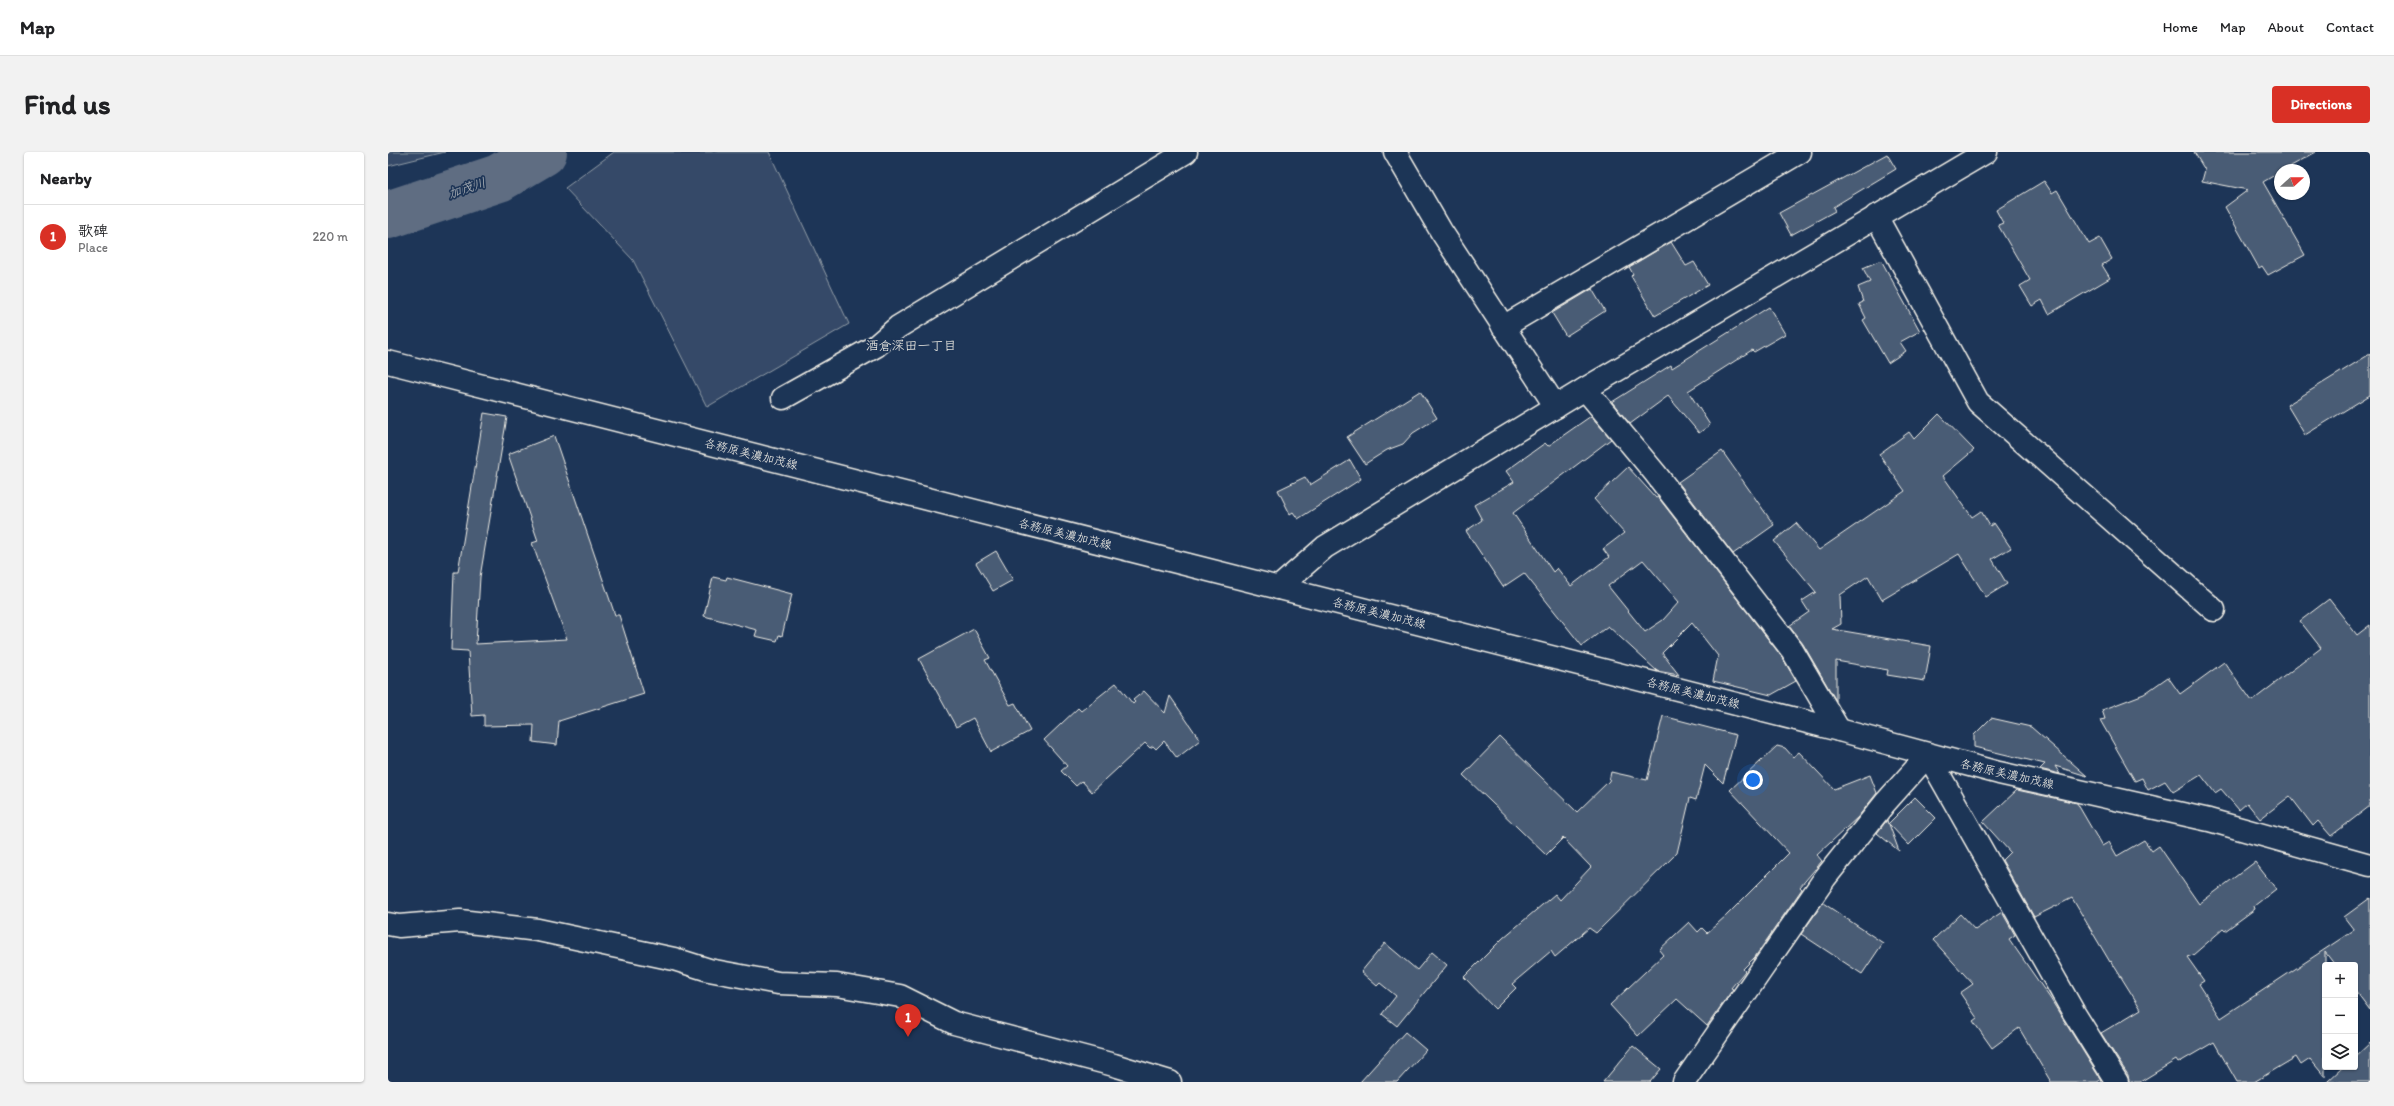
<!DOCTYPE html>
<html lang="en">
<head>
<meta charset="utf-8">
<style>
  body { margin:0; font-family:Itim,"Klee One",sans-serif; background:#f2f2f2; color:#202124 }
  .controls { position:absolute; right:12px; bottom:12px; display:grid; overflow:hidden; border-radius:4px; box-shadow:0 1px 3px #0004 }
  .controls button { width:36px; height:36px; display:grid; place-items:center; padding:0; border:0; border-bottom:1px solid #e0e0e0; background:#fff; color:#202124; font:20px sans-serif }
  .compass { position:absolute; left:1886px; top:12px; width:36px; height:36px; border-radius:50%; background:#fff; box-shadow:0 1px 3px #0004; rotate:69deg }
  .you { position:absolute; left:1365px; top:628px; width:14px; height:14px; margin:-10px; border:3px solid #fff; border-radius:50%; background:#1a73e8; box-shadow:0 0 0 6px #1a73e833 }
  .badge { display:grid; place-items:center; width:26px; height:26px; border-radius:50%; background:#d93025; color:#fff; font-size:13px; font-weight:700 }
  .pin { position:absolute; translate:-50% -33px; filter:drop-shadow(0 1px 2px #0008) }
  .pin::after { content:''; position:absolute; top:21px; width:14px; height:12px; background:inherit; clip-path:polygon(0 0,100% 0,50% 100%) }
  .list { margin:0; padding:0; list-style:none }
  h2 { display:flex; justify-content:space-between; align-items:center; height:52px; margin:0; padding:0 16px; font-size:17px }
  h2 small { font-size:13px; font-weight:400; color:#757577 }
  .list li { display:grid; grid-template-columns:26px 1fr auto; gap:12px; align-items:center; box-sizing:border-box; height:64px; padding:0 16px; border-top:1px solid #e0e0e0 }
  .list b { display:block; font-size:15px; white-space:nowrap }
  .list p { margin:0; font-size:13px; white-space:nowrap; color:#757577 }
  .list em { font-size:13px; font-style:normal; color:#757577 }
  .icon { flex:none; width:22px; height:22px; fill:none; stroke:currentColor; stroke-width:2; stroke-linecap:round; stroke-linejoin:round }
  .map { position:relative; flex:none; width:1982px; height:930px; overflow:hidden; border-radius:4px }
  header { display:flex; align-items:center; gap:24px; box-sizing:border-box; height:56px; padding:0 20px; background:#fff; border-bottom:1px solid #e0e0e0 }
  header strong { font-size:19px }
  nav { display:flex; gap:22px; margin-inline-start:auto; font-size:14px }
  .intro { display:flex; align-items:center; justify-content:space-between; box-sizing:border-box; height:96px; padding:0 24px }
  h1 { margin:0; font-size:28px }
  .button { padding:10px 18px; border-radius:4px; background:#d93025; color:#fff; font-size:14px; font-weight:700 }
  main { display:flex; gap:24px; padding:0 24px }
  aside { flex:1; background:#fff; border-radius:4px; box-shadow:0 1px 3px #0004 }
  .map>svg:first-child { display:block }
  .green { fill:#354a67; stroke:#949ea8 }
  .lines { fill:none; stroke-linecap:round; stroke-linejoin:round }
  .river { stroke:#5e6d82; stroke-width:48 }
  .building { fill:#485b74; stroke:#f4f1e8; fill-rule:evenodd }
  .minor-casing { stroke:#f4f1e8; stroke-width:25 }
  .major-casing { stroke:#f4f1e8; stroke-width:25 }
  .minor { stroke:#1d3557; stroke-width:22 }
  .major { stroke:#1d3557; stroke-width:22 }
  .labels { text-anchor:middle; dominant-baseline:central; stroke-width:3.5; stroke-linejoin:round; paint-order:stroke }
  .street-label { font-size:12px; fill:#f4f1e8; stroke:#1d3557 }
  .water-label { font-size:13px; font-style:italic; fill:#c0c3c4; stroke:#1d3557 }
  .neighbourhood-label { font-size:13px; fill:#f4f1e8; stroke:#1d3557 }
</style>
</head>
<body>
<header>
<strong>Map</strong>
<nav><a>Home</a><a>Map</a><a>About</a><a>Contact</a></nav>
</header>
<div class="intro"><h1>Find us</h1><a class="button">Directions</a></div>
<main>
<aside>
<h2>Nearby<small></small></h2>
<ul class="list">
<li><span class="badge">1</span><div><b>歌碑</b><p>Place</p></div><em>220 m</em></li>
</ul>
</aside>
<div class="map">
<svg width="1982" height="930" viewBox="0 0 1982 930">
  <rect width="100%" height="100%" fill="#1d3557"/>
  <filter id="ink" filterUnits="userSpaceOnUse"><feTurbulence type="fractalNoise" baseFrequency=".025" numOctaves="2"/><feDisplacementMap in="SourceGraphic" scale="8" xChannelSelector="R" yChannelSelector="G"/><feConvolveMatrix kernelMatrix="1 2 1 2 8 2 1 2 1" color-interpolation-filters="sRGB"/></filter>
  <g filter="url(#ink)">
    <!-- green -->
    <g class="green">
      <polygon points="0,0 57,0 0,14"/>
      <polygon points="226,0 381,0 461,172 319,255 245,108 177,36"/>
    </g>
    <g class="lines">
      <!-- river -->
      <polyline class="river" points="0,63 111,26 155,0"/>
    </g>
    <!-- building -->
    <g class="building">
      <polygon points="1806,0 1928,0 1896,18 1892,18 1892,20 1875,30 1917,103 1880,123 1874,114 1871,116 1837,55 1860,38 1814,29 1817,18"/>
      <polygon points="1499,2 1508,17 1445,55 1447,59 1403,83 1391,61"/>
      <polygon points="1656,29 1664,41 1669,38 1701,92 1712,86 1724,107 1714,113 1722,126 1661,162 1654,148 1644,154 1632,134 1642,128 1610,73 1615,71 1608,58"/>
      <polygon points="1283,90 1298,114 1306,110 1320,133 1267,164 1243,124 1245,122 1241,115"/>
      <polygon points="1493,108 1532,179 1512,190 1518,199 1500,211 1475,168 1478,166 1471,152 1475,150 1470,135 1482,130 1475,116"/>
      <polygon points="1204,137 1217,159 1178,184 1164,161"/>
      <polygon points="1381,155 1397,182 1366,200 1364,198 1300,239 1322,273 1311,281 1280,244 1242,272 1224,250 1283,213 1284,216"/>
      <polygon points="1982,202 1982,243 1917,283 1899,253"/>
      <polygon points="1032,239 1049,266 1025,281 1015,292 999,298 977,312 959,285"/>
      <polygon points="96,261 119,265 92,425 88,492 179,487 144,391 150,389 120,302 166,284 227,463 231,463 256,542 171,569 169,593 145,590 146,573 96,574 96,563 84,564 80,499 63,498 66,420 70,420"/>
      <polygon points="1551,262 1586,298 1555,324 1584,365 1593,359 1602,374 1606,371 1623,396 1604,407 1619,432 1598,445 1571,402 1494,448 1480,424 1452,443 1453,472 1444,477 1543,494 1537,529 1499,523 1500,518 1448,509 1448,549 1415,492 1401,474 1421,460 1414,449 1428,440 1386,389 1408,371 1431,398 1517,339 1491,302 1521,280 1526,287"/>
      <path d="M1203 264 1223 287 1125 361 1165 420 1169 416 1183 434 1221 405 1215 397 1236 381 1206 347 1240 315 1268 346 1270 345 1394 505 1408 529 1383 543 1325 529 1330 504 1304 471 1274 501 1291 523 1269 519 1220 474 1194 494 1136 421 1115 435 1078 379 1094 368 1086 353 1126 330 1118 319 1157 291 1160 294ZM1255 408 1291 450 1275 468 1257 480 1220 434Z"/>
      <polygon points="1334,299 1386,373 1345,402 1290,330"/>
      <polygon points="962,308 973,327 910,367 905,360 902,362 890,338 917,325 922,333"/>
      <polygon points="608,399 625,428 605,439 588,411"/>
      <polygon points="325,425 338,428 339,425 404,442 394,484 391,483 389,489 367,484 369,478 316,464"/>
      <polygon points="1941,447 1969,483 1982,473 1982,654 1943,684 1930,669 1925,674 1902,644 1872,667 1859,651 1851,658 1833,637 1827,641 1813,623 1785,640 1777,629 1760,638 1754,626 1747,629 1712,568 1717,567 1714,558 1756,542 1780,525 1792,542 1836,510 1864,549 1933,496 1912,469"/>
      <polygon points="586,477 602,506 597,508 622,553 627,551 642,579 603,600 585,566 568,575 531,507"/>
      <polygon points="728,531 745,552 747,550 745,548 756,539 777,561 782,544 812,588 789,606 776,589 768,597 765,594 762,596 757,591 704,640 694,629 688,634 673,619 679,614 656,588 690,556 693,559"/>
      <polygon points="1275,564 1348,583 1335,631 1317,613 1308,648 1302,646 1289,701 1208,781 1201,776 1167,805 1163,799 1124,832 1128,836 1107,857 1076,825 1115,786 1167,742 1172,748 1203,715 1175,686 1158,703 1075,623 1112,585 1189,660 1221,629 1223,620 1259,628"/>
      <polygon points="1603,566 1643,575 1699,624 1667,614 1672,622 1652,617 1657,612 1586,595 1586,583"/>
      <polygon points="1389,594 1397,596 1405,605 1411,600 1446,637 1482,623 1489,641 1470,665 1429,703 1434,709 1412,735 1414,737 1367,805 1355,817 1357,819 1343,836 1345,837 1319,874 1289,847 1250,884 1222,853 1275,803 1271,798 1301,770 1310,780 1314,776 1319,781 1339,763 1401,701 1342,638"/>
      <polygon points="1629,638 1689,651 1714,694 1721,690 1729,704 1756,688 1764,699 1771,694 1811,752 1867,710 1888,737 1866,754 1867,757 1837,779 1835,777 1805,803 1799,805 1816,829 1811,832 1833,866 1966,778 1956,765 1982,746 1982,858 1967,838 1967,813 1947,813 1937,800 1937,925 1922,907 1913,913 1908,905 1866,930 1849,930 1826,890 1790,911 1788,908 1752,930 1741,930 1740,923 1713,881 1753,857 1723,809 1722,810 1684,746 1646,765 1614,708 1622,700 1595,670"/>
      <polygon points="1527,645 1548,666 1521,693 1501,672 1511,699 1489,681 1499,668 1500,672"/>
      <polygon points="1435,751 1495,791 1474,822 1413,782"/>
      <polygon points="1614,760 1627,783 1621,787 1662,846 1713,928 1709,930 1663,930 1631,876 1604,896 1585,869 1589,866 1572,841 1585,832 1545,788 1572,762 1587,778"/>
      <polygon points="997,791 1029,818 1044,800 1059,813 1009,874 994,862 1008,844 992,831 989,834 973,820"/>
      <polygon points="1017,880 1038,898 1009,930 972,930"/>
      <polygon points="1982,891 1982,930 1939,930 1955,915 1967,915 1967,905"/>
      <polygon points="1245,894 1273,917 1262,930 1215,930"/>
    </g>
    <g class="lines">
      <!-- minor casing -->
      <g class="minor-casing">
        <g id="minor">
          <polyline points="1007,0 1053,79 1168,255"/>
          <polyline points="1488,64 1590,250 1826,458"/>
          <polyline points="1115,175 1412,0"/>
          <polyline points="1197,237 1267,321 1404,498 1451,578"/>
          <polyline points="395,246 488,194 510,175 798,0"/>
          <polyline points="890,436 937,395 1197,237 1598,0"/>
          <polyline points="0,772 11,774 72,769 150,778 286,807 321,818 390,831 449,833 512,844 566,871 726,913 782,930"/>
          <polyline points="1296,930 1437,726 1497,651 1540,603 1686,861 1729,930"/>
        </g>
      </g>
      <!-- major casing -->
      <g class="major-casing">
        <polyline id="major" points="0,210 1451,578 1611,621 1821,668 1982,713"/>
      </g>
      <!-- minor -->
      <use href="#minor" class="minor"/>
      <!-- major -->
      <use href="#major" class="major"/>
    </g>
  </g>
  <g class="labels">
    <!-- street labels -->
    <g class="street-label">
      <text transform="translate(363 302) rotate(14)">各務原美濃加茂線</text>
      <text transform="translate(677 382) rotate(14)">各務原美濃加茂線</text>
      <text transform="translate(991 461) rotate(14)">各務原美濃加茂線</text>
      <text transform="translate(1305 541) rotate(14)">各務原美濃加茂線</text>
      <text transform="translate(1619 622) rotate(13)">各務原美濃加茂線</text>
    </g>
    <!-- water labels -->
    <g class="water-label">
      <text transform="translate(79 36) rotate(-19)">加茂川</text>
    </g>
    <!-- neighbourhood labels -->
    <g class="neighbourhood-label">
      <text x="523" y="193">酒倉深田一丁目</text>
    </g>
  </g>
</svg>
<div class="controls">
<button>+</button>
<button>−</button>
<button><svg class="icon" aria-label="layers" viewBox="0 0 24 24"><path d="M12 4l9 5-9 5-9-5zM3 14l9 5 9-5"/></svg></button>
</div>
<svg class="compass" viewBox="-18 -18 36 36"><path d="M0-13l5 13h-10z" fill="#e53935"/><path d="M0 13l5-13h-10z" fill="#757577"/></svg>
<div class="you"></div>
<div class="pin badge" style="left:520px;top:885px">1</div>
</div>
</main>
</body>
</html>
